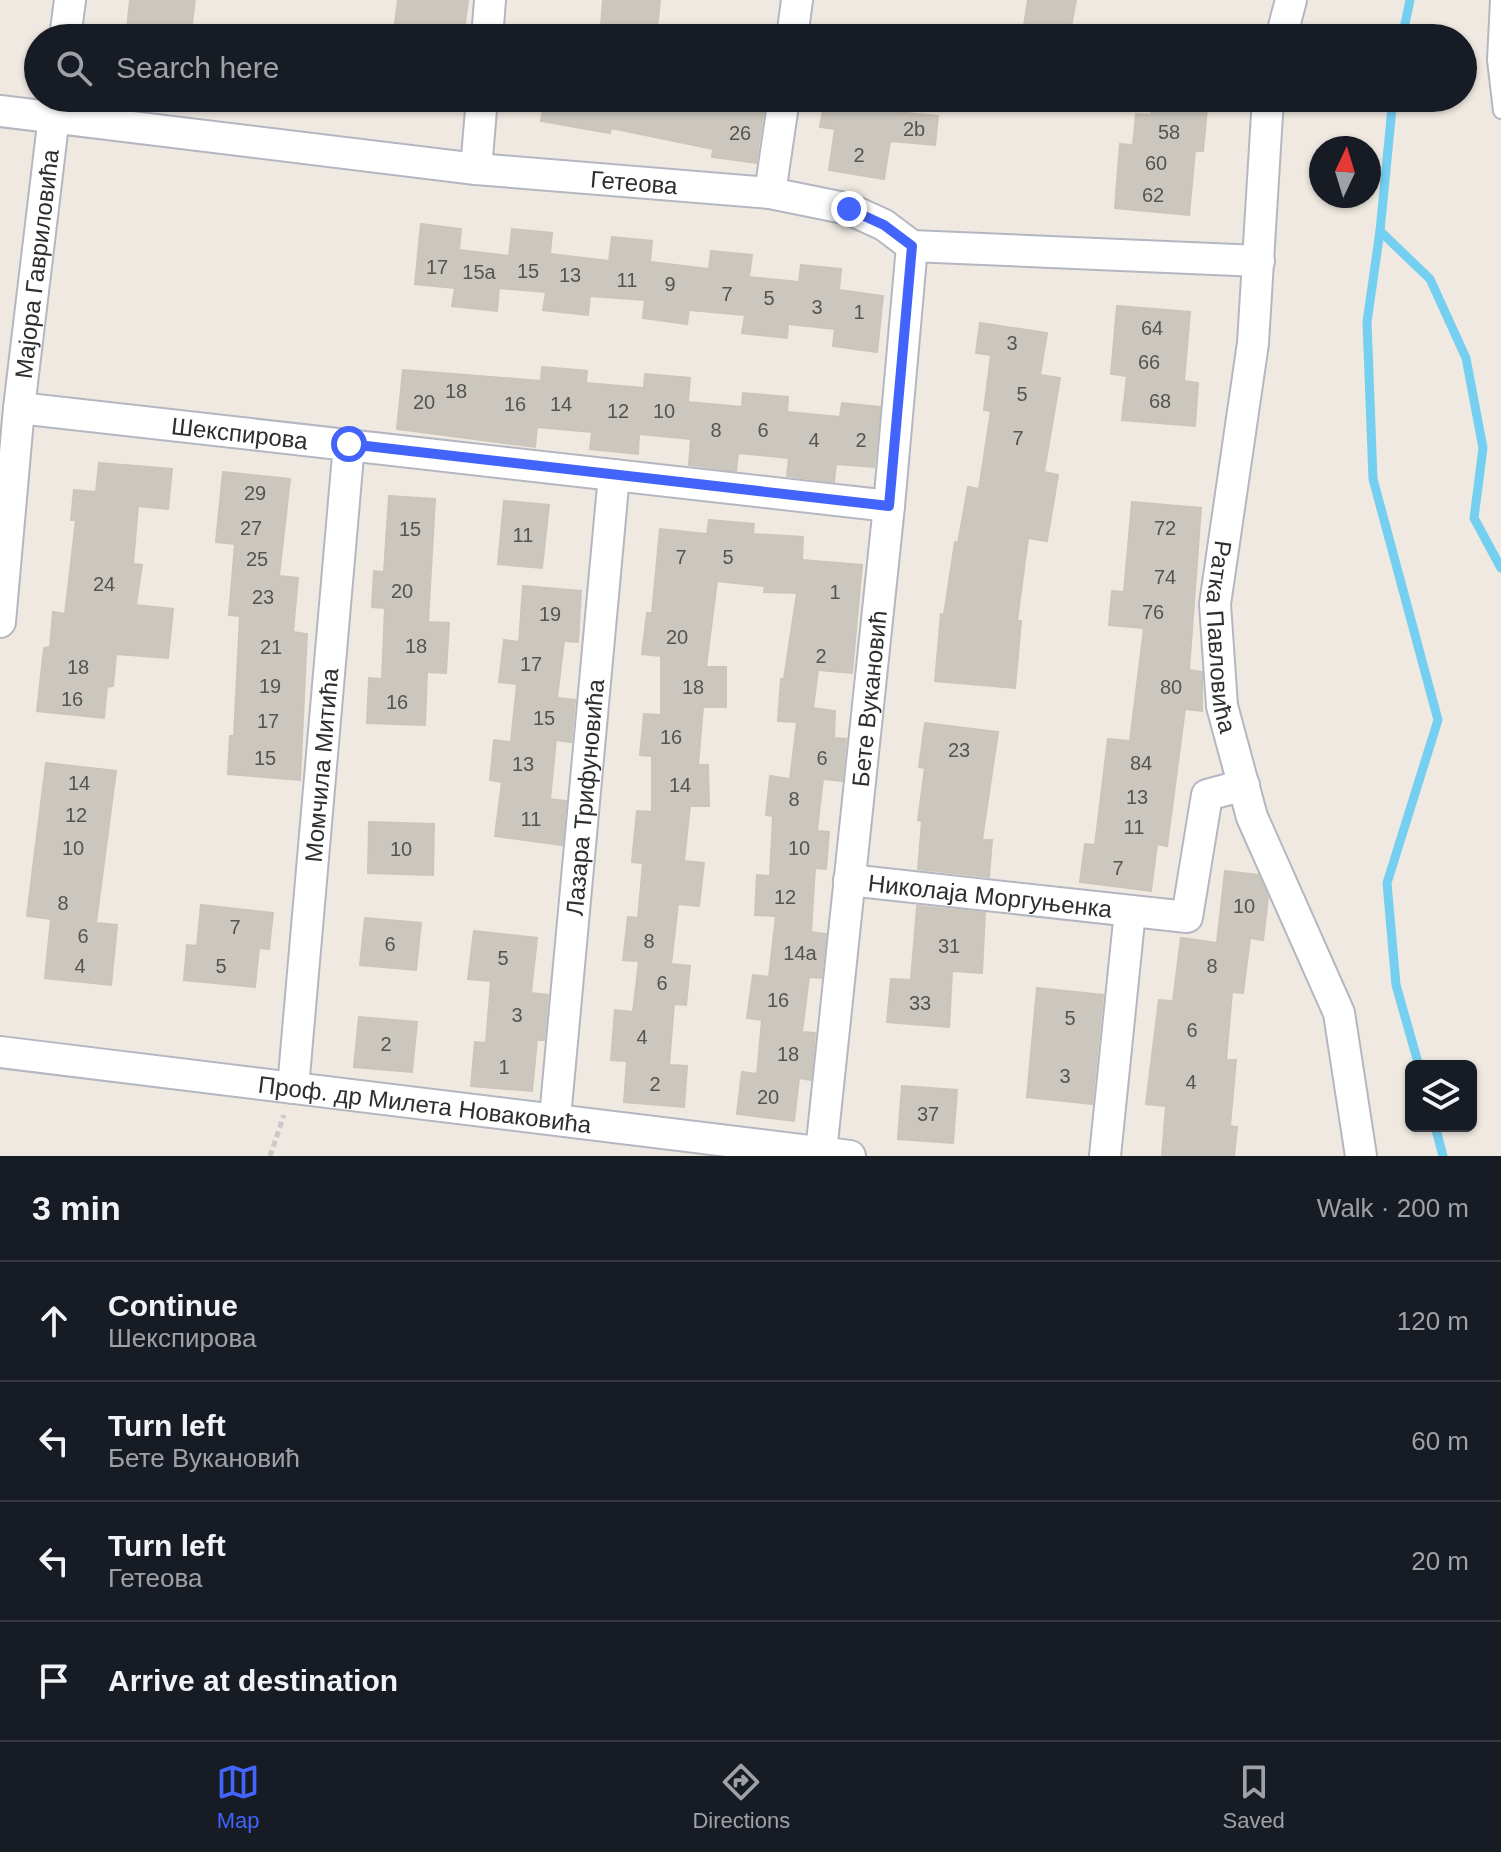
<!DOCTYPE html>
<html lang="en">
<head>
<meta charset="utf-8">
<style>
  body { margin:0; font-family:Arial,sans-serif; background:#242831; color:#f1f3f6 }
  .controls { position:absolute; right:24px; bottom:24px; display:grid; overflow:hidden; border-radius:12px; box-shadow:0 2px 6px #0004 }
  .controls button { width:72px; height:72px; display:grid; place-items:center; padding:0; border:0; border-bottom:2px solid #363941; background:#171b24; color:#f1f3f6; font:40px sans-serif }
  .compass { position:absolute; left:1309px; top:136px; width:72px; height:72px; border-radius:50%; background:#171b24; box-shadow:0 2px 6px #0004; rotate:4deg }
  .stop { position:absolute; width:24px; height:24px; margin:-18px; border:6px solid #4264fb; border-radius:50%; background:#fff }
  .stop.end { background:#4264fb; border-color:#fff; box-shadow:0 2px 8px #0008 }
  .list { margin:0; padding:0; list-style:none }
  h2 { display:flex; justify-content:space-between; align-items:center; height:104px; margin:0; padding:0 32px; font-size:34px }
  h2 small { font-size:26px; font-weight:400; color:#9ea1a6 }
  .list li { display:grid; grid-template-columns:52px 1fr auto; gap:24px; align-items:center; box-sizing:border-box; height:120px; padding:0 32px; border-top:2px solid #363941 }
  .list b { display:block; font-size:30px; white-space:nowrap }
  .list p { margin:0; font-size:26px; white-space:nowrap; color:#9ea1a6 }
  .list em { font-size:26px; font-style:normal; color:#9ea1a6 }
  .icon { flex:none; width:44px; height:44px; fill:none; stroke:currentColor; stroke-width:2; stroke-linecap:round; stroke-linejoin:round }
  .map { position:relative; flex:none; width:1501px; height:1156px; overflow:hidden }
  .search { position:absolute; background:#171b24; box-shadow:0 2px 6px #0004; left:24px; right:24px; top:24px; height:88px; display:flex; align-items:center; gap:20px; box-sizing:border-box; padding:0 28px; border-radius:44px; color:#9ea1a6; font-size:30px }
  .sheet { height:584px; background:#171b24 }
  nav { display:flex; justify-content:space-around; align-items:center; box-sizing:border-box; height:112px; border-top:2px solid #363941; background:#171b24; font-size:22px; color:#9ea1a6 }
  nav a { display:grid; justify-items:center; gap:4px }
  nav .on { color:#4264fb }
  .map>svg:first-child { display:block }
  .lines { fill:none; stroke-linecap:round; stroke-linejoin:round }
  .stream { stroke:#75cff0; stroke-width:9 }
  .building { fill:#cbc7bf; stroke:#cbc5ba; stroke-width:2 }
  .lane-casing { stroke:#b4b7c1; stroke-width:18 }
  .street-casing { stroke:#b4b7c1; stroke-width:34 }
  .path { stroke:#c9c9c9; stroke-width:5; stroke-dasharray:6 4; stroke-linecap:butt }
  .lane { stroke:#fff; stroke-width:14 }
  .street { stroke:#fff; stroke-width:30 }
  .route { stroke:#4264fb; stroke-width:10 }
  .labels { text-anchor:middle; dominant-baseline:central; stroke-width:6; stroke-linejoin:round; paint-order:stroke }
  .number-label { font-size:20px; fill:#555452 }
  .street-label { font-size:24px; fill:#2e2e2e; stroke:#fff }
</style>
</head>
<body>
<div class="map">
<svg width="1501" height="1156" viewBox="0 0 1501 1156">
  <rect width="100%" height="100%" fill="#efe9e1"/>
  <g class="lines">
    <!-- stream -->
    <g class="stream">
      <polyline points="1402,38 1410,0"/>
      <polyline points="1393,98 1380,231 1430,279 1466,358 1483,448 1474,518 1501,568"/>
      <polyline points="1380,231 1367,322 1373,479 1438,720 1387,883 1396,985 1419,1066"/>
      <polyline points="1435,1126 1443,1156"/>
    </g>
  </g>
  <!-- building -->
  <g class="building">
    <polygon points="130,0 195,0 190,38 126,38"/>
    <polygon points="398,0 468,0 463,38 393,38"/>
    <polygon points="603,0 660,0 656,38 600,38"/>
    <polygon points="1028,0 1076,0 1069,38 1022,38"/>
    <polygon points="545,98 697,98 764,108 756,163 712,157 713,149 611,128 610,133 541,121"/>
    <polygon points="825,98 897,98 895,112 938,116 935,145 890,141 884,179 829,170 835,129 820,127"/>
    <polygon points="1153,98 1208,98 1203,151 1195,151 1189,215 1115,208 1120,144 1133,145 1136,114 1151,115"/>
    <polygon points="421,224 461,229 459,250 509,256 512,229 552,233 550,254 609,261 612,237 652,241 650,262 709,269 711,251 752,255 749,277 799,282 801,265 841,269 839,290 883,296 877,352 833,346 835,329 788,324 787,338 742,333 745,315 689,310 687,324 643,318 645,300 590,296 588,315 543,310 546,292 499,288 497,311 452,306 455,288 415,284"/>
    <polygon points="1117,306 1190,312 1184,381 1198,383 1195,426 1122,420 1127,376 1111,374"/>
    <polygon points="980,323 1047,333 1040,375 1060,378 1044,472 1058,475 1047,541 1028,538 1017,621 1021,621 1015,688 935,681 941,614 944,615 955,542 958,543 968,487 979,489 991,411 984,410 991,355 976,353"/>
    <polygon points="542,367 587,371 586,383 644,388 645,374 690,378 688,402 742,407 743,393 788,397 787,412 840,417 842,403 880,407 874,467 836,464 834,482 787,476 789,458 738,453 736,471 689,465 691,439 639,434 638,454 590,449 592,432 537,427 535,447 397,429 403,370 541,381"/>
    <polygon points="99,463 172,469 168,509 138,506 133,564 142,565 136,605 173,609 168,658 116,654 113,686 107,687 104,718 37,711 44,648 50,647 53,612 65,614 76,520 71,520 74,490 96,492"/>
    <polygon points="223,472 290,479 279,576 298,578 293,632 307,634 300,780 228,774 230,736 234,736 240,616 229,615 235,544 216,542"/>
    <polygon points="389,496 435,499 428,622 449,623 446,673 427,672 425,725 367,723 369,678 382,679 385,608 372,607 374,571 384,572"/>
    <polygon points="504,501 549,505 542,568 498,564"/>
    <polygon points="1132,502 1201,508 1189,670 1202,672 1202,711 1185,709 1167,846 1157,844 1151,891 1080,882 1085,844 1095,845 1108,739 1130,741 1144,628 1109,625 1112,591 1124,592"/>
    <polygon points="709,520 754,524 753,534 803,537 802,560 862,565 852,673 818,670 813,708 835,711 834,738 846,739 842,781 823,779 817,831 829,832 826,869 815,868 811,932 826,934 821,978 809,977 802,1032 815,1033 811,1080 799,1078 794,1121 737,1114 742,1072 757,1074 762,1020 747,1018 753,975 769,977 776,916 755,915 757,875 770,876 773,816 766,815 770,776 790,779 797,722 778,721 781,679 784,679 797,593 764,592 765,586 717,581 706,667 726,667 726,707 703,707 698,765 708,765 709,806 690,806 684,861 704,863 699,906 678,904 671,964 690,966 686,1005 674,1004 669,1065 687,1066 684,1107 624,1102 627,1061 611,1060 615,1010 633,1012 639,961 623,960 628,917 638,918 643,863 632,862 637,811 652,812 652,756 640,755 644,714 661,715 661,656 642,654 647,613 652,613 660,529 707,534"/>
    <polygon points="523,586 581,591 578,642 564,641 557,698 575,700 571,742 556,740 550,799 566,801 562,845 495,836 502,782 490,780 494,740 511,742 517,684 499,682 504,640 519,642"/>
    <polygon points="925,723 998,732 982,840 992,840 989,877 918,869 922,821 918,820 925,768 919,767"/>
    <polygon points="46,763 116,771 96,923 117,925 111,985 45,978 51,919 27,916"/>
    <polygon points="369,822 434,824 433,875 368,873"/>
    <polygon points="1225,871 1258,875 1268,897 1263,940 1250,938 1243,993 1232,992 1226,1060 1236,1060 1230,1126 1237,1127 1234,1156 1162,1156 1166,1106 1146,1104 1159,1000 1173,1001 1181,938 1217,943"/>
    <polygon points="201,905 273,913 269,949 259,948 255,987 184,980 187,945 197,946"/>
    <polygon points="917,906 985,913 982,973 952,971 949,1027 887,1022 891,979 911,980"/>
    <polygon points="365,918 421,923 416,970 360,965"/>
    <polygon points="474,931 537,938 531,993 548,995 544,1040 537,1040 532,1091 471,1086 475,1042 486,1043 491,981 468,979"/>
    <polygon points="1037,988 1103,995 1092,1104 1027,1097"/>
    <polygon points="359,1017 417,1022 412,1072 354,1067"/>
    <polygon points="902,1086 957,1090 953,1143 898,1139"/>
  </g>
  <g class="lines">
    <!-- lane casing -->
    <g class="lane-casing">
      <polyline id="lane" points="1498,0 1495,60 1501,111"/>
    </g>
    <!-- street casing -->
    <g class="street-casing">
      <g id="street">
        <polyline points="65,38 70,0"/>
        <polyline points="487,38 490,0"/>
        <polyline points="792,38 797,0"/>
        <polyline points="1281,38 1291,0"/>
        <path id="s1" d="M1268 98 1253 343 1215 604 1222 706 1252 817 1339 1013 1361 1156"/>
        <path id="s2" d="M0 111 476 169 770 193 849 209 884 225 912 246 1259 261"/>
        <polyline points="476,169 482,98"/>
        <polyline points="770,193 784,98"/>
        <path id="s3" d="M19 408 889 506"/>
        <path id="s4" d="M0 622 19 408 56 99"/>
        <path id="s5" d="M849 880 1187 917 1207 795 1244 785"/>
        <path id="s6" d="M0 1052 850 1156"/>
        <path id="s7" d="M293 1088 349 444"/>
        <path id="s8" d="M555 1118 614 475"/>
        <path id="s9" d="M821 1152 889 506 912 246"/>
        <polyline points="1105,1156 1130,911"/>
      </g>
    </g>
    <!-- path -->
    <polyline class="path" points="270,1156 284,1115"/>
    <!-- lane -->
    <use href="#lane" class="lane"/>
    <!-- street -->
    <use href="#street" class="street"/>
  </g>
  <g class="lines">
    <!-- route -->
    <polyline class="route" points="349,444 889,506 912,246 884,225 849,209"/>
  </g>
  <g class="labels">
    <!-- number labels -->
    <g class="number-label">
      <text x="914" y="129">2b</text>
      <text x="1169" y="132">58</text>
      <text x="740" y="133">26</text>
      <text x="859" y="155">2</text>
      <text x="1156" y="163">60</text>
      <text x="1153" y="195">62</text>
      <text x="437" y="267">17</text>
      <text x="528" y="271">15</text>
      <text x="479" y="272">15a</text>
      <text x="570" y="275">13</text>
      <text x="627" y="280">11</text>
      <text x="670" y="284">9</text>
      <text x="727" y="294">7</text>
      <text x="769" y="298">5</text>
      <text x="817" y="307">3</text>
      <text x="859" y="312">1</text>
      <text x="1152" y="328">64</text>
      <text x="1012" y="343">3</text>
      <text x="1149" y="362">66</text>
      <text x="456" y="391">18</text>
      <text x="1022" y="394">5</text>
      <text x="1160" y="401">68</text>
      <text x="424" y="402">20</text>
      <text x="515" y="404">16</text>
      <text x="561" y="404">14</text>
      <text x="618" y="411">12</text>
      <text x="664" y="411">10</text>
      <text x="716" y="430">8</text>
      <text x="763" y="430">6</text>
      <text x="1018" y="438">7</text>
      <text x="814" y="440">4</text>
      <text x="861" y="440">2</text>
      <text x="255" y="493">29</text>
      <text x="251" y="528">27</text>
      <text x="1165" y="528">72</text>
      <text x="410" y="529">15</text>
      <text x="523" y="535">11</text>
      <text x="681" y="557">7</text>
      <text x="728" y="557">5</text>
      <text x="257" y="559">25</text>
      <text x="1165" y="577">74</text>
      <text x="104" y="584">24</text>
      <text x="402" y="591">20</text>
      <text x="835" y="592">1</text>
      <text x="263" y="597">23</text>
      <text x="1153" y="612">76</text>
      <text x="550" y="614">19</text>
      <text x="677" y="637">20</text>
      <text x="416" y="646">18</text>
      <text x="271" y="647">21</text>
      <text x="821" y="656">2</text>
      <text x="531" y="664">17</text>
      <text x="78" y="667">18</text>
      <text x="270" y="686">19</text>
      <text x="693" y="687">18</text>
      <text x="1171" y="687">80</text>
      <text x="72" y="699">16</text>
      <text x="397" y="702">16</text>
      <text x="544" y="718">15</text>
      <text x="268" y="721">17</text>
      <text x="671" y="737">16</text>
      <text x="959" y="750">23</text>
      <text x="265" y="758">15</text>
      <text x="822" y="758">6</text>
      <text x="1141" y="763">84</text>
      <text x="523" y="764">13</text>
      <text x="79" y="783">14</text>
      <text x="680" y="785">14</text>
      <text x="1137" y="797">13</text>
      <text x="794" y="799">8</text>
      <text x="76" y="815">12</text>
      <text x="531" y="819">11</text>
      <text x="1134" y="827">11</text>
      <text x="73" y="848">10</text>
      <text x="799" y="848">10</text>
      <text x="401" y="849">10</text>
      <text x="1118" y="868">7</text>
      <text x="785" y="897">12</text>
      <text x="63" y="903">8</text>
      <text x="1244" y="906">10</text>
      <text x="235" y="927">7</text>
      <text x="83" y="936">6</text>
      <text x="649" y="941">8</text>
      <text x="390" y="944">6</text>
      <text x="949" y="946">31</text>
      <text x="800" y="953">14a</text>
      <text x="503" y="958">5</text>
      <text x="80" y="966">4</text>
      <text x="221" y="966">5</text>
      <text x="1212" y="966">8</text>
      <text x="662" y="983">6</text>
      <text x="778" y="1000">16</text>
      <text x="920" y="1003">33</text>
      <text x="517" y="1015">3</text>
      <text x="1070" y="1018">5</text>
      <text x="1192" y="1030">6</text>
      <text x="642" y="1037">4</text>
      <text x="386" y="1044">2</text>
      <text x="788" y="1054">18</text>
      <text x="504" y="1067">1</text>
      <text x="1065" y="1076">3</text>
      <text x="1191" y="1082">4</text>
      <text x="655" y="1084">2</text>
      <text x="768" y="1097">20</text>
      <text x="928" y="1114">37</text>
    </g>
    <!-- street labels -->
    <g class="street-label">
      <text stroke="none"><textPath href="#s2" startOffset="638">Гетеова</textPath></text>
      <text stroke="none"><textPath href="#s4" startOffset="360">Мајора Гавриловића</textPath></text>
      <text stroke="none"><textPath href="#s3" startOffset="222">Шекспирова</textPath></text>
      <text stroke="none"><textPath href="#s1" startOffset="542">Ратка Павловића</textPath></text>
      <text stroke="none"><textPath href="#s9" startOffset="456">Бете Вукановић</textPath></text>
      <text stroke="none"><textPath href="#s7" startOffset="324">Момчила Митића</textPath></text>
      <text stroke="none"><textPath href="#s8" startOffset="322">Лазара Трифуновића</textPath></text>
      <text stroke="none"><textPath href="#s5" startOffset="142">Николаја Моргуњенка</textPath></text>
      <text stroke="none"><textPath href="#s6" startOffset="428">Проф. др Милета Новаковића</textPath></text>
    </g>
  </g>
</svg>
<div class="controls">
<button><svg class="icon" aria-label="layers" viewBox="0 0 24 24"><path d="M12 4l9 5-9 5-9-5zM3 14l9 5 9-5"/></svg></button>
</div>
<svg class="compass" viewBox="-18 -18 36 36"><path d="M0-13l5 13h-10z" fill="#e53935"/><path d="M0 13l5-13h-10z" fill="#9ea1a6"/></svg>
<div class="stop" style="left:349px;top:444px"></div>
<div class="stop end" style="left:849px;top:209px"></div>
<div class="search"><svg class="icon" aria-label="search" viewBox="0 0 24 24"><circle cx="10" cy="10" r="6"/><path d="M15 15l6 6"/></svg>Search here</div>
</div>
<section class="sheet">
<h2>3 min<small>Walk · 200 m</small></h2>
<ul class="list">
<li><svg class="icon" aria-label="ahead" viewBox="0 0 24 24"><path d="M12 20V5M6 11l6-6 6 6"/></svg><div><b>Continue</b><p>Шекспирова</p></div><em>120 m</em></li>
<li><svg class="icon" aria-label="left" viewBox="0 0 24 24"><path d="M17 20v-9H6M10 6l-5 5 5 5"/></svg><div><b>Turn left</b><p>Бете Вукановић</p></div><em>60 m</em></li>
<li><svg class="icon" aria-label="left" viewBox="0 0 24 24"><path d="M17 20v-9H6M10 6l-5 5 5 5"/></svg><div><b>Turn left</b><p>Гетеова</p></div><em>20 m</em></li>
<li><svg class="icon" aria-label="arrive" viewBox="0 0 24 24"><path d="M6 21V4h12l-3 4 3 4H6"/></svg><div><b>Arrive at destination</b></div></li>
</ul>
</section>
<nav>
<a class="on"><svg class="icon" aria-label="map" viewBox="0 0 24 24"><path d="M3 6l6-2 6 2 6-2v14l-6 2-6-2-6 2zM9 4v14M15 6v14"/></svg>Map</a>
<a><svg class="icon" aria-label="directions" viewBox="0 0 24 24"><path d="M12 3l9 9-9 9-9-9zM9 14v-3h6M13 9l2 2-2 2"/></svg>Directions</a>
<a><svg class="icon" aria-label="saved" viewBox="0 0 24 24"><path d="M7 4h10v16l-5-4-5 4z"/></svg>Saved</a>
</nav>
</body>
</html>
